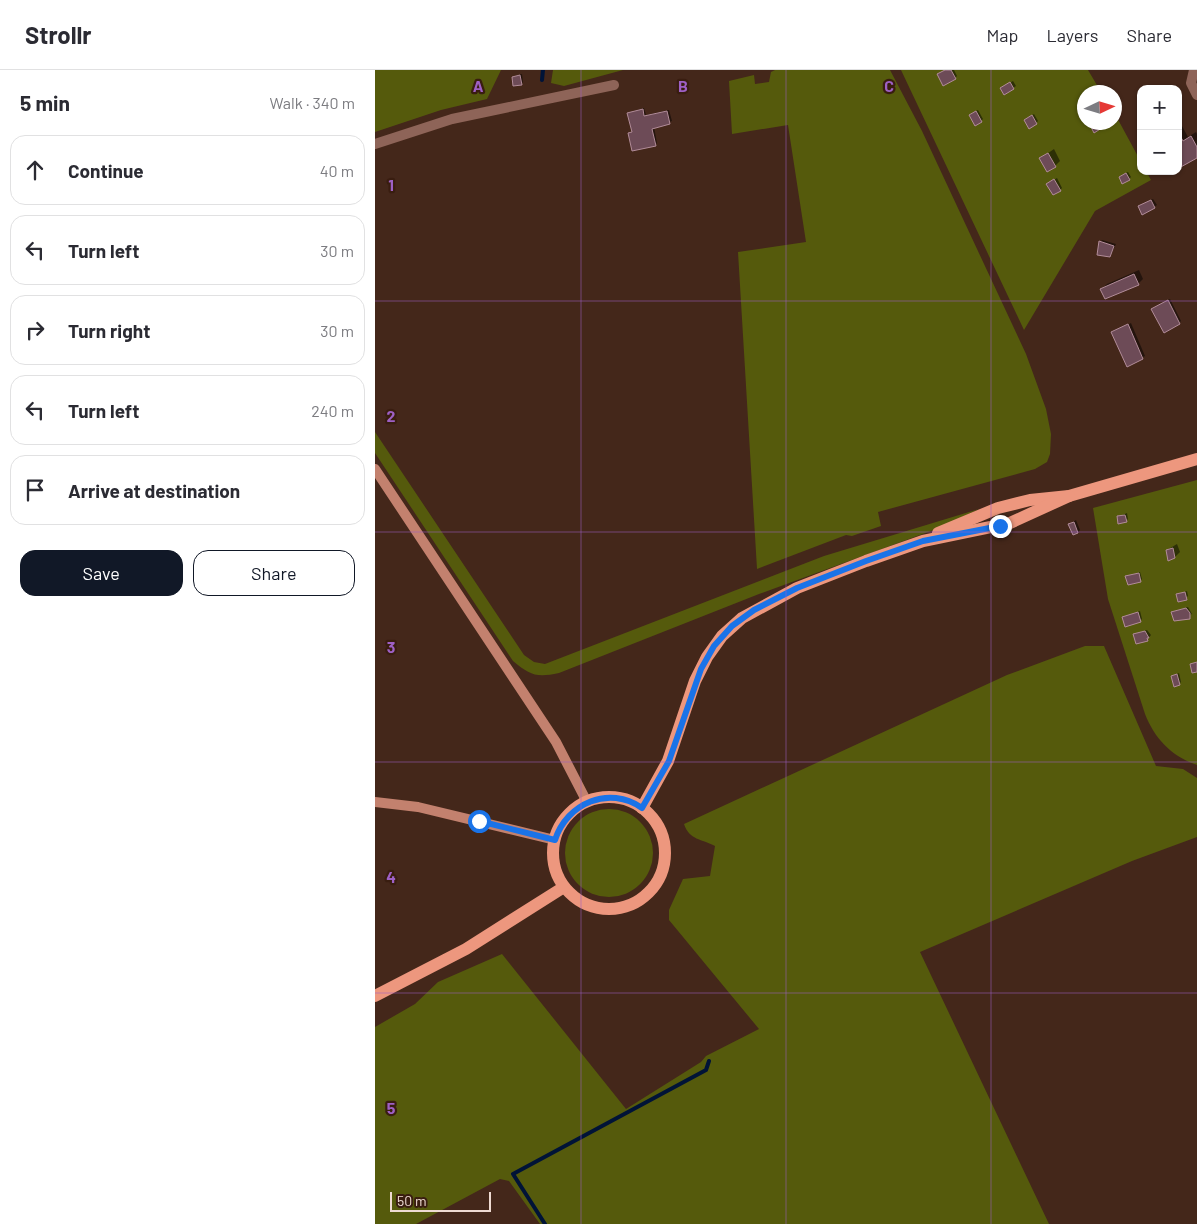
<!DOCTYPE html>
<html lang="en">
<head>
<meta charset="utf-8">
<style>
  body { margin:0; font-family:Barlow,sans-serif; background:#f7f7f7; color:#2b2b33 }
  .controls { position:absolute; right:15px; top:15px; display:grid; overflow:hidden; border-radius:10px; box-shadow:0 1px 4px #0004 }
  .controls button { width:45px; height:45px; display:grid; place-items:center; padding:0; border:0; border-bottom:1px solid #e1e1e2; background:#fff; color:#2b2b33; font:25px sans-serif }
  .compass { position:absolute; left:702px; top:15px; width:45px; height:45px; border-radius:50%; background:#fff; box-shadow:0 1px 4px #0004; rotate:86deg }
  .scale { position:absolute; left:15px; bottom:12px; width:101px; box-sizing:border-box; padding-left:5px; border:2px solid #eedad2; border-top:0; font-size:14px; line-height:18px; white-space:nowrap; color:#eedad2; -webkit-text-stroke:4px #391d10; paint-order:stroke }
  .stop { position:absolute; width:15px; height:15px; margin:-11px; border:4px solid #1a73e8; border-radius:50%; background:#fff }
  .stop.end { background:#1a73e8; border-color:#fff; box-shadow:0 1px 5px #0008 }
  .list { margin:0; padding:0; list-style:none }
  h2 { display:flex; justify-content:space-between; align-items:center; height:65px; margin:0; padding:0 20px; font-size:21px }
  h2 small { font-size:16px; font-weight:400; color:#7c7c81 }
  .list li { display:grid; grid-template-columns:32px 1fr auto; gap:15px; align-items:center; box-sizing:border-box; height:70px; margin:0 10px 10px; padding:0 10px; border:1px solid #e1e1e2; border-radius:15px }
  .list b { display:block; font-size:19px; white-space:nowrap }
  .list em { font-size:16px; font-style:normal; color:#7c7c81 }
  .actions { display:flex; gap:10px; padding:15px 20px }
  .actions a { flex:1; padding:11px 0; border:1px solid #111827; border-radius:15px; text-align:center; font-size:18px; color:#111827 }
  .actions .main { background:#111827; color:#fff }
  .icon { flex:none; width:28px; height:28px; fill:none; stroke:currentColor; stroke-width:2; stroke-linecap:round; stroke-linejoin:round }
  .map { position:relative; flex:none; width:822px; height:1154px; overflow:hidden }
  header { display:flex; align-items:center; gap:30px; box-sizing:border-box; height:70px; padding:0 25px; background:#fff; border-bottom:1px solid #e1e1e2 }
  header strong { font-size:24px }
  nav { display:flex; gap:28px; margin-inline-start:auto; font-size:18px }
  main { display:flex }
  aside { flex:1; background:#fff }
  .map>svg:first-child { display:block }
  .green { fill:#555a0c }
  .shadow { fill:#0007 }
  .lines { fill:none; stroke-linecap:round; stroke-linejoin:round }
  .stream { stroke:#001337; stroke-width:4 }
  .building { fill:#6d4b57; stroke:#b28c99 }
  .street { stroke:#8e6458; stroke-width:10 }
  .secondary { stroke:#c3816e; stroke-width:10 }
  .primary { stroke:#ed977e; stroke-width:12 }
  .route { stroke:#1a73e8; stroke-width:6 }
  .grid { fill:none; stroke:#9e60c5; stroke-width:1; stroke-opacity:0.55 }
  .grid-label { font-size:16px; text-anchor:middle; font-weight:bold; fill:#9e60c5; stroke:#391d10; stroke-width:4.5; stroke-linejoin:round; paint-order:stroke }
</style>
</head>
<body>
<header>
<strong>Strollr</strong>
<nav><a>Map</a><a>Layers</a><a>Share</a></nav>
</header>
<main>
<aside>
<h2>5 min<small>Walk · 340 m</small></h2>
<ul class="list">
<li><svg class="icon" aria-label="ahead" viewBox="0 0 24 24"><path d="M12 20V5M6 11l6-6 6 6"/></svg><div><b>Continue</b></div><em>40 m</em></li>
<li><svg class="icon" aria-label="left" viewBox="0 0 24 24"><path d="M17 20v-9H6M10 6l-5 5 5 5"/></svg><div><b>Turn left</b></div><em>30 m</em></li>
<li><svg class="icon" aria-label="right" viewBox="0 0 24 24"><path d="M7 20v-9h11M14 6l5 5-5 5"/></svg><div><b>Turn right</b></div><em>30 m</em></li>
<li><svg class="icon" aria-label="left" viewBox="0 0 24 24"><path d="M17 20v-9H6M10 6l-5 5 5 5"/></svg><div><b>Turn left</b></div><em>240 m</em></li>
<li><svg class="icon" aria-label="arrive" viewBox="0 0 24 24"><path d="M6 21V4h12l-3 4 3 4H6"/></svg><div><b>Arrive at destination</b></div></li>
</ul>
<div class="actions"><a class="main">Save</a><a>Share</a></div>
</aside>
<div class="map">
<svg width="822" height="1154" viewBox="0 0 822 1154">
  <rect width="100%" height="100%" fill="#44271a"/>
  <!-- green -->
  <g class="green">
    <polygon points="0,0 126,0 112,29 66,40 0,62"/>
    <polygon points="178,0 248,0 189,16 176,13"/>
    <polygon points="400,0 515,0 547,61 651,284 671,339 676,364 675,384 672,392 660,399 503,442 506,456 477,466 471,465 382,499 363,182 431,172 413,55 357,64 354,11 379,5 380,14 394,12 396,2"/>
    <polygon points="526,0 713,0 726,22 710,22 710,52 740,52 740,44 766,92 766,101 771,101 776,110 720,141 649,260"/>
    <path d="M0 362 149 585 159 592 170 594 449 486 604 439 564 458 384 524 184 603C161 608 155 605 138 591L0 383Z"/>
    <path d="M822 410V695C796 686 780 669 770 644L733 529 718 438Z"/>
    <path d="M710 576H729L781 696 808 699 822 708V767L757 791 545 882 674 1154H165L134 1111 125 1109 41 1154H0V957L40 934 63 912 127 884 251 1039 326 992 331 986 384 959 294 850V840L308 809 335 806 340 776C327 769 314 770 309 754L632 605Z"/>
    <circle cx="234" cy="783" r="44"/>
  </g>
  <!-- shadow -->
  <g class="shadow">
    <polygon points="570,0 579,0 582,6 580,8"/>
    <polygon points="147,4 148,12 146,14 138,7"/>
    <polygon points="638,11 641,16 630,23 626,18"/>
    <polygon points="269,38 271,45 294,40 297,51 279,57 282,73 280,75 254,63 258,61 254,43"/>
    <polygon points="603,40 608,49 606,51 597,43"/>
    <polygon points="659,44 663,51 661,53 653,48"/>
    <polygon points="807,56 813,67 821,62 822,64 822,86 804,97 803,58"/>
    <polygon points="679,79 685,91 680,96 666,88"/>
    <polygon points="753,102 756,107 754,109 747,105"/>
    <polygon points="682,108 687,118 685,120 675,112"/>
    <polygon points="778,129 782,135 779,137 764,136"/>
    <polygon points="727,170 741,174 735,186 725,172"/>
    <polygon points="764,200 768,209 763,214 727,219 732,214"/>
    <polygon points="795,229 806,251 804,253 780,237"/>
    <polygon points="756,253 770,286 752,296 738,262"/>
    <polygon points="752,443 753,449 751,451 743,447"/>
    <polygon points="701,450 705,460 703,462 695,454"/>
    <polygon points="802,474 805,482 800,487 792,480"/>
    <polygon points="765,502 767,509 765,511 752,507"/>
    <polygon points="812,521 813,526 811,528 803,525"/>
    <polygon points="813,537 817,544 801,550 798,542"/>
    <polygon points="765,541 767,549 765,551 748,548"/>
    <polygon points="772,560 776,565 772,570 760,564"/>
    <polygon points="804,603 806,612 804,614 797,607"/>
  </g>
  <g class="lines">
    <!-- stream -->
    <g class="stream">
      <polyline points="167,10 168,0"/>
      <polyline points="170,1154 138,1104 331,1000 334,991"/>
    </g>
  </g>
  <!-- building -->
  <g class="building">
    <polygon points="570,0 576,0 581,9 568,16 562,4"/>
    <polygon points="145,5 147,15 138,16 137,7"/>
    <polygon points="635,12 639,19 629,25 625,18"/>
    <polygon points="268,39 269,46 292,41 295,54 277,59 281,76 257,81 253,63 257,62 252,43"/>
    <polygon points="601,41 607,52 600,56 594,45"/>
    <polygon points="657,45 662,54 654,59 649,50"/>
    <polygon points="728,52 730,56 719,63 714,53"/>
    <polygon points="803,62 808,71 816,66 822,77 822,88 804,98"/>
    <polygon points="673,83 681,97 672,102 664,88"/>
    <polygon points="751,103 755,110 747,114 744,107"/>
    <polygon points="679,109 686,121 678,125 671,114"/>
    <polygon points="776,130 780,138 767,145 763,136"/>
    <polygon points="724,171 739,176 735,187 722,185"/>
    <polygon points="759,204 764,215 730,229 725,219"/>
    <polygon points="793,230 805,254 789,263 776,239"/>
    <polygon points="753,254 768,289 752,297 736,262"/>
    <polygon points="750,445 752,452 743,454 742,446"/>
    <polygon points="699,452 703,463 698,465 693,454"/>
    <polygon points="798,478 800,488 793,491 791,480"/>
    <polygon points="764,503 766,512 753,515 750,506"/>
    <polygon points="810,522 812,530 803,532 801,524"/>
    <polygon points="811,538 815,543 815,549 799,551 796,542"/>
    <polygon points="763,542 766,552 750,557 747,547"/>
    <polygon points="770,561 774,568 772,568 773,571 761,574 758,564"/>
    <polygon points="822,592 822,602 817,603 815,594"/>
    <polygon points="802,604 805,615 799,617 796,606"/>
  </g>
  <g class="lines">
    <!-- street -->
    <g class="street">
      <polyline points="819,0 816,13 822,25"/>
      <polyline points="0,74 77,49 239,15"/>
    </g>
    <!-- secondary -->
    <g class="secondary">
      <polyline points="0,399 181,672 212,732"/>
      <polyline points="0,732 43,737 180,770"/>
    </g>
    <!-- primary -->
    <g class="primary">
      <polyline points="563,463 623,438 655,430 694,426 822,389"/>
      <circle cx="234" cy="783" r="56"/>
      <polyline points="267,738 293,691 320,611 332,587 347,566 367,548 422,518 491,491 548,471 635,453 694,426"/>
      <polyline points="0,926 91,879 189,817"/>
    </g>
  </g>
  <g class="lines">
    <!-- route -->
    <path class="route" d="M104 751 180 770C192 733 234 715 267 738L294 691 326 599 339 576 357 556 379 540 422 518 491 491 548 471 625 456"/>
  </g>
  <!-- grid -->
  <path class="grid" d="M206 0V1154M411 0V1154M616 0V1154M0 231H822M0 462H822M0 692H822M0 923H822"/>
  <g class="grid-label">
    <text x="103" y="22">A</text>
    <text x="308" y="22">B</text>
    <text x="514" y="22">C</text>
    <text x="16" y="121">1</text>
    <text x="16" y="352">2</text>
    <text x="16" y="583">3</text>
    <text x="16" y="813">4</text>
    <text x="16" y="1044">5</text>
  </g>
</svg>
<div class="controls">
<button>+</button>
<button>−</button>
</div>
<svg class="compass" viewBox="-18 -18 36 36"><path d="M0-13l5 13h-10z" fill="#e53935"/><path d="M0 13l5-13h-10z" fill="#7c7c81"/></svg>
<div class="scale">50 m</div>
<div class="stop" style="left:104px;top:751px"></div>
<div class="stop end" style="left:625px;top:456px"></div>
</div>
</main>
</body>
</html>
